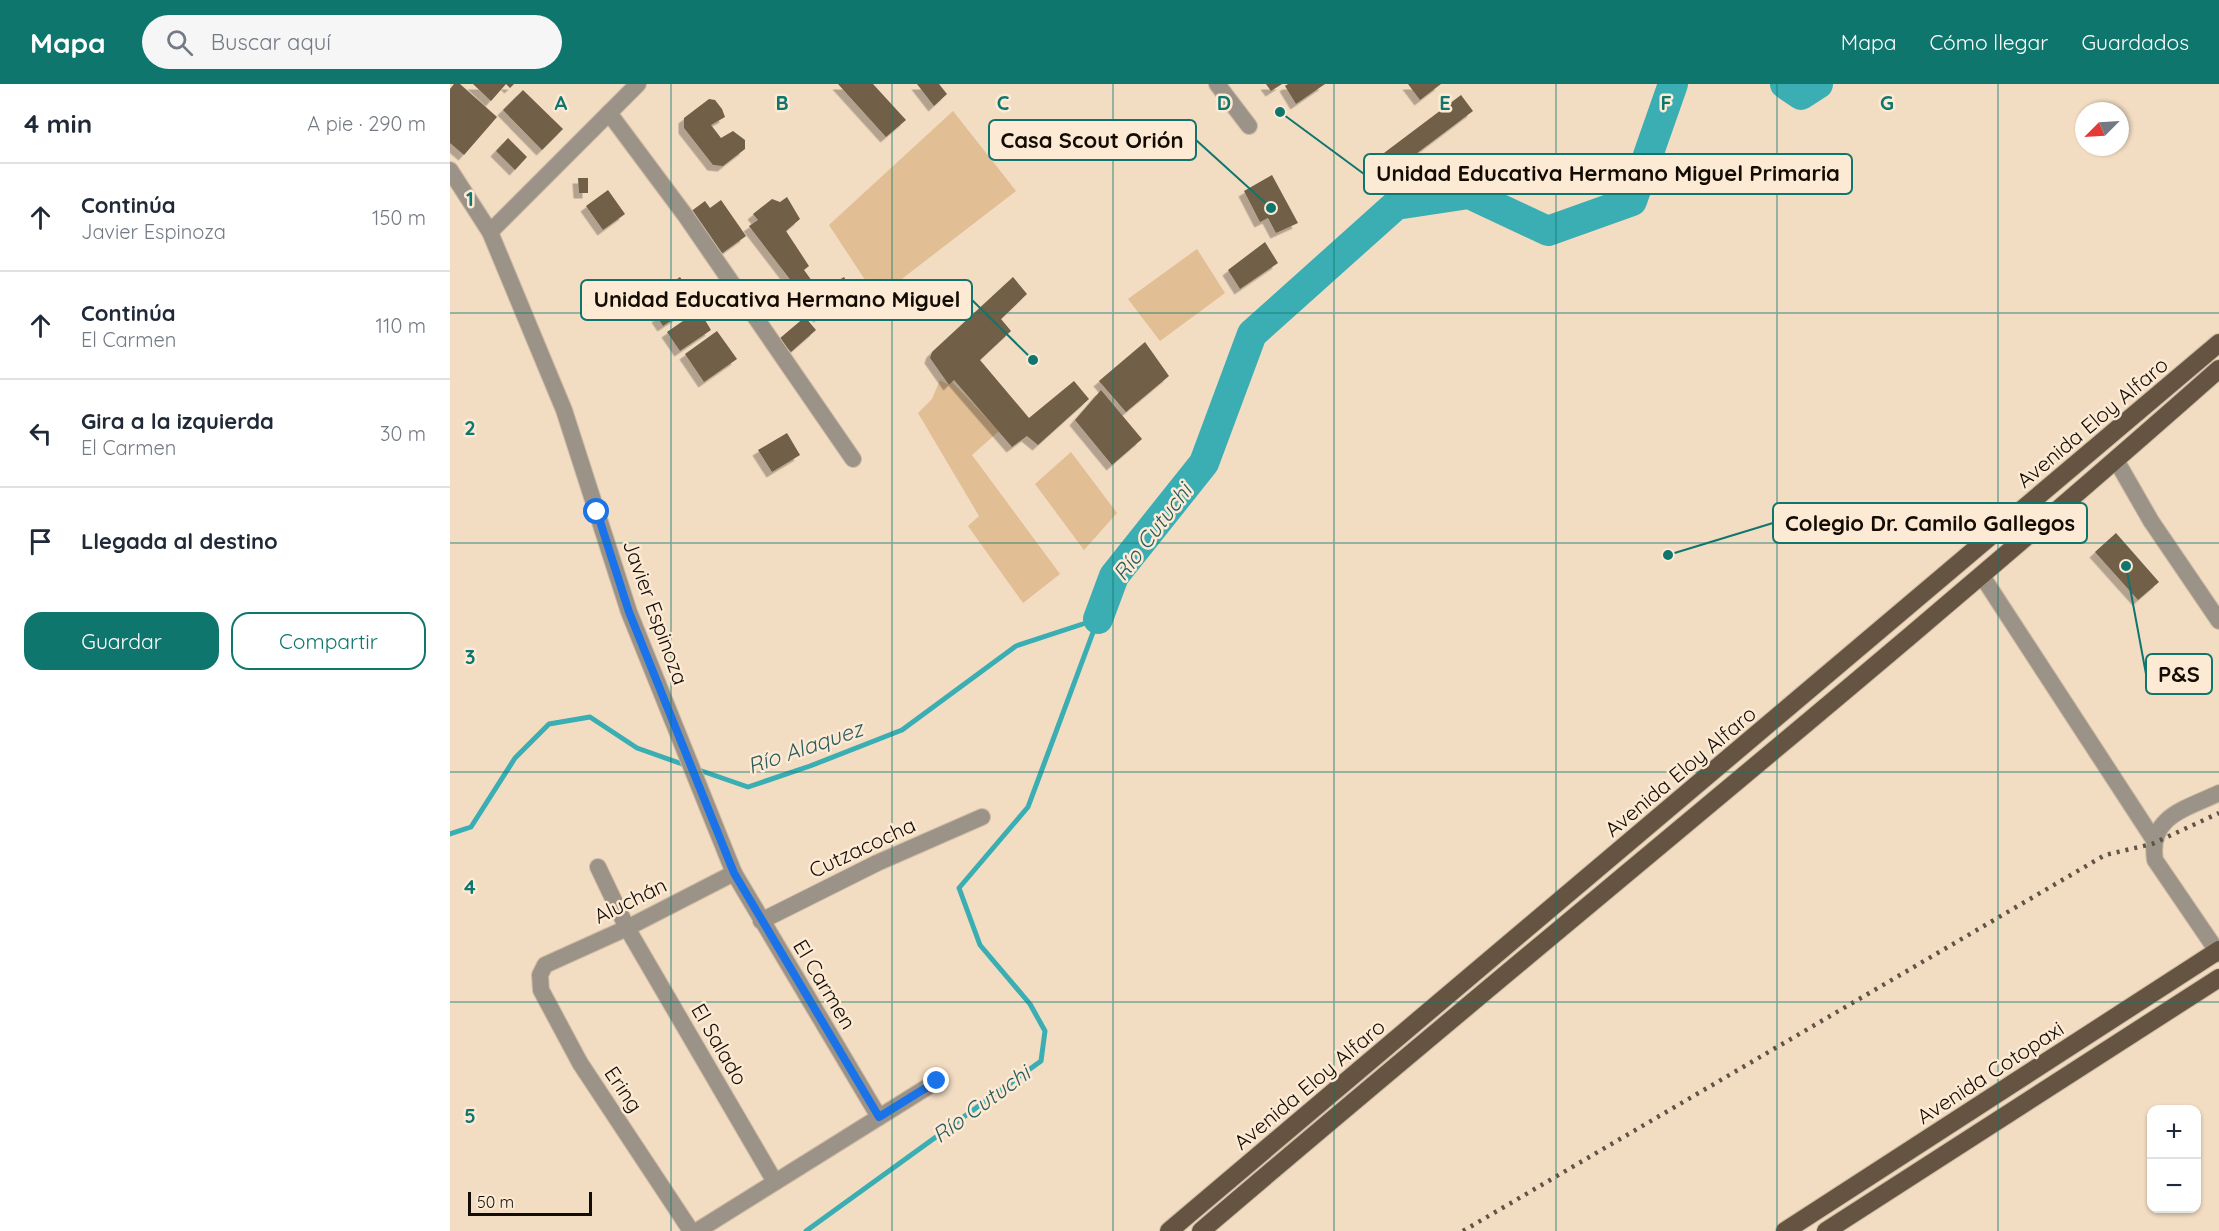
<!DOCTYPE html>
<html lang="es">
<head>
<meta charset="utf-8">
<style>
  body { margin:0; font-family:Quicksand,sans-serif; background:#f6f6f7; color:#1f2937 }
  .controls { position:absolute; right:18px; bottom:18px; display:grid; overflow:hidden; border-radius:12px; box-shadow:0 2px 4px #0004 }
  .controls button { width:54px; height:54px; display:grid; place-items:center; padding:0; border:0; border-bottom:2px solid #e0e1e3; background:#fff; color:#1f2937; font:30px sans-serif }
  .compass { position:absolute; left:1625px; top:18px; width:54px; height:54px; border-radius:50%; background:#fff; box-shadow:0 2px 4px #0004; rotate:246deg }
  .scale { position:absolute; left:18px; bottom:15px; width:124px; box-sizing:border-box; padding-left:6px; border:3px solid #130c04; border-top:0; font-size:16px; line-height:21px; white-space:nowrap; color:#130c04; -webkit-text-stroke:4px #fcead5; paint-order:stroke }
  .stop { position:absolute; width:18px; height:18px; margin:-14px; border:4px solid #1a73e8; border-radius:50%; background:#fff }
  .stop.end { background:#1a73e8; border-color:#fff; box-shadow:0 2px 6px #0008 }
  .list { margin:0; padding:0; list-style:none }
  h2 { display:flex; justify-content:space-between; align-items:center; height:78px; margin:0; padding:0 24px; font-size:26px }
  h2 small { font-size:20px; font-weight:400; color:#747a83 }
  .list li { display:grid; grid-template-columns:39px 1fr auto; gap:18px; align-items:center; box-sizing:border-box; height:108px; padding:0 24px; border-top:2px solid #e0e1e3 }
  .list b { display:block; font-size:22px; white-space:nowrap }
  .list p { margin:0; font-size:20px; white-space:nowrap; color:#747a83 }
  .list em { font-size:20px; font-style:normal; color:#747a83 }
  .actions { display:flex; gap:12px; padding:18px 24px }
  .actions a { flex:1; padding:14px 0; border:2px solid #0f766e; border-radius:18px; text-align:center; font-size:21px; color:#0f766e }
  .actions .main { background:#0f766e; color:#fff }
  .icon { flex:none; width:33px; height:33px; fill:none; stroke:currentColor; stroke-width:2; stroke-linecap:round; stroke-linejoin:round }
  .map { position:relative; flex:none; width:1769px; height:1147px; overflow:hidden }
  header { display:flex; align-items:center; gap:36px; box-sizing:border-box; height:84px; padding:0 30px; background:#0f766e; color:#fff }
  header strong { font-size:28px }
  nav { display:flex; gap:33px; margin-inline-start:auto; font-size:21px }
  .search { width:420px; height:54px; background:#f6f6f7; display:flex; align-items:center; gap:15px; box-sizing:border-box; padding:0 21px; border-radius:33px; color:#747a83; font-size:22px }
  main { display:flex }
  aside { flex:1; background:#fff }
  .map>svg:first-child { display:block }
  .green { fill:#e1be93 }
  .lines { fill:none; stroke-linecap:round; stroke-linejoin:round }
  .stream { stroke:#3aaeb3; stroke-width:5 }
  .river { stroke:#3aaeb3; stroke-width:30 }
  .building { fill:#715e47; filter:url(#shadow) }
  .minor-casing { stroke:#cebba4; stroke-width:18 }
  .major-casing { stroke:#cebba4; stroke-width:20 }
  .minor { stroke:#9c9388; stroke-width:16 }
  .major { stroke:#645441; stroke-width:18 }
  .rail { stroke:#605446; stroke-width:4.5; stroke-dasharray:3 6; stroke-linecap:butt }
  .route { stroke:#1a73e8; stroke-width:8 }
  .grid { fill:none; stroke:#0f766e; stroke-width:1.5; stroke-opacity:0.55 }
  .labels { text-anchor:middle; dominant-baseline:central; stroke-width:5; stroke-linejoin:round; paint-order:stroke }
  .street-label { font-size:21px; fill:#130c04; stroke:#fcead5 }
  .water-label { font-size:22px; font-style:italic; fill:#2b5b5d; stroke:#fcead5 }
  .grid-label { font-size:20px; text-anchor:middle; font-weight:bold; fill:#0f766e; stroke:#fcead5; stroke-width:5; stroke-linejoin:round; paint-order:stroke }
  .leader { fill:none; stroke:#0f766e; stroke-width:2 }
  .callout-dot { fill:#0f766e; stroke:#fcead5; stroke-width:2 }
  .callout { fill:#fcead5; stroke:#0f766e; stroke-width:2 }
  .callout-label { font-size:22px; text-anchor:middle; font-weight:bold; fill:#130c04 }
</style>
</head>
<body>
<header>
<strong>Mapa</strong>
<div class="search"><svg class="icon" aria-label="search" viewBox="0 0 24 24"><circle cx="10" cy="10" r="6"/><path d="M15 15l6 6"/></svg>Buscar aquí</div>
<nav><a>Mapa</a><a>Cómo llegar</a><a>Guardados</a></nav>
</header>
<main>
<aside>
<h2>4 min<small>A pie · 290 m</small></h2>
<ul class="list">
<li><svg class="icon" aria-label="ahead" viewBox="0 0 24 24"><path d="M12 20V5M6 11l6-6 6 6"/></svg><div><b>Continúa</b><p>Javier Espinoza</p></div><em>150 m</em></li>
<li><svg class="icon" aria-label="ahead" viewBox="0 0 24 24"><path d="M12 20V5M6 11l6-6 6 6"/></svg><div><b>Continúa</b><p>El Carmen</p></div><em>110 m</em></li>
<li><svg class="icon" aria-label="left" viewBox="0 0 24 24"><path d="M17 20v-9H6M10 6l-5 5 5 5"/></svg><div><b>Gira a la izquierda</b><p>El Carmen</p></div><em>30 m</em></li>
<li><svg class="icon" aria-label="arrive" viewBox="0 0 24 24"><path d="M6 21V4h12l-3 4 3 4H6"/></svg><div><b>Llegada al destino</b></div></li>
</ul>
<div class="actions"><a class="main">Guardar</a><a>Compartir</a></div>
</aside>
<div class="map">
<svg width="1769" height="1147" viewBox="0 0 1769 1147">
  <defs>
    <filter id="shadow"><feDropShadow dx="-5.5" dy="5.5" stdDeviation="0" flood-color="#0004"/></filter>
  </defs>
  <rect width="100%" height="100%" fill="#f2dcc2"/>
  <!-- green -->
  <g class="green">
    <polygon points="503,27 566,107 427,214 379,141"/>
    <polygon points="747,165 775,209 710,257 678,215"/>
    <polygon points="490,296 499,301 502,298 549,347 522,371 610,490 573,519 518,442 529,432 468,329 482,315"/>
    <polygon points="621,368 667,429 634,466 585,400"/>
  </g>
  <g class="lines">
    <!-- stream -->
    <g class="stream">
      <polyline points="246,685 298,703 360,682 452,646 566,562 648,535"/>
      <polyline points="0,750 21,743 65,674 99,640 140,633 187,664 238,682"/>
      <polyline points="356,1147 591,977 595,947 580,920 530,861 509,804 578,723 648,535"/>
    </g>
    <!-- river -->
    <g class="river">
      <polyline points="1335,0 1351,11 1368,0"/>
      <polyline points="648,535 664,492 754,379 802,250 946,121 1019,110 1098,147 1182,117 1223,0"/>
    </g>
  </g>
  <!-- building -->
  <g class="building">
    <polygon points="4,0 10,0 47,33 14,71 0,59 0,5"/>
    <polygon points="23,0 64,0 60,4 56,0 41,17"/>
    <polygon points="388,0 423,0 456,36 436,53"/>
    <polygon points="467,0 489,0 497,10 484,22"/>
    <polygon points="816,0 832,0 821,7"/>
    <polygon points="838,0 875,0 846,20 835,2"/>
    <polygon points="958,0 991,0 970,16"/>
    <polygon points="73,6 113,45 92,66 53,26"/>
    <polygon points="1011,11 1023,27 942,88 930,72"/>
    <polygon points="259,15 265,16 272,25 275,33 261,41 271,54 283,47 295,56 295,65 273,82 263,81 234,44 234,34"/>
    <polygon points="58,54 77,73 65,86 46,67"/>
    <polygon points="822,91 848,139 826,149 818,134 810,138 794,107"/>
    <polygon points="128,94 138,94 138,109 129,109"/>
    <polygon points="158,106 175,130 153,146 136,122"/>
    <polygon points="337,113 350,135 336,147 359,182 354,186 370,208 394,193 402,208 369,233 299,142 308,136 303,130 322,115 330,118"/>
    <polygon points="271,116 296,152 267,173 236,131 255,117 260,124"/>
    <polygon points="815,158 828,179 790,205 778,186"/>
    <polygon points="230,193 239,207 203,230 183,199 187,196 199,214"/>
    <polygon points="563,193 577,210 551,235 561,247 530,276 579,334 624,297 639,315 588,361 577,352 562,363 504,296 499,301 480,274 482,268"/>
    <polygon points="239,212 245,221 213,242 207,233"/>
    <polygon points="249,226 261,246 230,267 217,248"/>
    <polygon points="355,233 366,246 341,268 329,255"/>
    <polygon points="267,247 287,275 254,298 235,270"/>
    <polygon points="695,258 719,292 676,328 649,297"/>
    <polygon points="651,306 692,355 662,381 625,336"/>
    <polygon points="337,349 350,371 322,388 308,366"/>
    <polygon points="1666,449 1709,498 1688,516 1645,468"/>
  </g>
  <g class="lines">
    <!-- minor casing -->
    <g class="minor-casing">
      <g id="minor">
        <polyline points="767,0 799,42"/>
        <polyline points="159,29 235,131 403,375"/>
        <polyline points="0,86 40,148 114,326 179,528 284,789 429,1033"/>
        <polyline points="40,148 188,0"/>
        <polyline points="1666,376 1701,437 1769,537"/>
        <polyline points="1532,492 1704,756"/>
        <path d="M1769 709C1736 725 1698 732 1705 776L1769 870"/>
        <polyline points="148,783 177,844 325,1098"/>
        <polyline points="311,837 427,779 532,733"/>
        <polyline points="241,1147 130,979 91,906 90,891 95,881 177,844 284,789"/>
        <polyline points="247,1147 487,997"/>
      </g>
    </g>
    <!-- major casing -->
    <g class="major-casing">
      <g id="major">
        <polyline points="719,1147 1769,259"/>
        <path d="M751 1147C1089 858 1436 580 1769 285"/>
        <polyline points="1335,1147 1769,866"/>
        <polyline points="1376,1147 1769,894"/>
      </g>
    </g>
    <!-- minor -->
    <use href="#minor" class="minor"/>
    <!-- major -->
    <use href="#major" class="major"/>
    <!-- rail -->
    <polyline class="rail" points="1013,1147 1655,771 1702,760 1769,729"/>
  </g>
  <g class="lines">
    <!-- route -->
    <polyline class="route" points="147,428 179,528 284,789 429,1033 487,997"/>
  </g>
  <!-- grid -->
  <path class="grid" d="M221 0V1147M442 0V1147M663 0V1147M884 0V1147M1106 0V1147M1327 0V1147M1548 0V1147M0 229H1769M0 459H1769M0 688H1769M0 918H1769"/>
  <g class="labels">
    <!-- street labels -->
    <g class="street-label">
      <text transform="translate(1642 338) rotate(-40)">Avenida Eloy Alfaro</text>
      <text transform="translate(206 528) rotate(70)">Javier Espinoza</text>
      <text transform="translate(1230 687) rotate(-40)">Avenida Eloy Alfaro</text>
      <text transform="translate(412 763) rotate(-25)">Cutzacocha</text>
      <text transform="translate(180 816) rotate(-26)">Aluchán</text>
      <text transform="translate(375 900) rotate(59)">El Carmen</text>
      <text transform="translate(270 960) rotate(60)">El Salado</text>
      <text transform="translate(1540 988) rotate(-33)">Avenida Cotopaxi</text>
      <text transform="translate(859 1000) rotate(-40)">Avenida Eloy Alfaro</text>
      <text transform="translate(174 1005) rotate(56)">Ering</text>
    </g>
    <!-- water labels -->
    <g class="water-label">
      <text transform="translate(702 448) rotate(-53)">Río Cutuchi</text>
      <text transform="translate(355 663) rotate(-19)">Río Alaquez</text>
      <text transform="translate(531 1020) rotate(-36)">Río Cutuchi</text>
    </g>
  </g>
  <g class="grid-label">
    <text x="111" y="26">A</text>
    <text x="332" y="26">B</text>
    <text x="553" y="26">C</text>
    <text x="774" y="26">D</text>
    <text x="995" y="26">E</text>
    <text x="1216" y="26">F</text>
    <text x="1437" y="26">G</text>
    <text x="20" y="122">1</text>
    <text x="20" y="351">2</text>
    <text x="20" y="580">3</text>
    <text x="20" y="810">4</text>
    <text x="20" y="1039">5</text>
  </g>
  <!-- callouts -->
  <path class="leader" d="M821 124L746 56M830 28L914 90M583 276L522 216M1218 471L1323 439M1676 482L1696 590"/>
  <g class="callout-dot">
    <circle cx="821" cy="124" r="6"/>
    <circle cx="830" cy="28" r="6"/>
    <circle cx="583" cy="276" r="6"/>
    <circle cx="1218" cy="471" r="6"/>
    <circle cx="1676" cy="482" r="6"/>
  </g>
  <g class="callout">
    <rect x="539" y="36" width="207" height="40" rx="6"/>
    <rect x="914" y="70" width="488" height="40" rx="6"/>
    <rect x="131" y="196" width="391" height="40" rx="6"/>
    <rect x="1323" y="419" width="314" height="40" rx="6"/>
    <rect x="1696" y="570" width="66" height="40" rx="6"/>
  </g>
  <g class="callout-label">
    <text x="642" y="64">Casa Scout Orión</text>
    <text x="1158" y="97">Unidad Educativa Hermano Miguel Primaria</text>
    <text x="327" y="223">Unidad Educativa Hermano Miguel</text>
    <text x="1480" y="447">Colegio Dr. Camilo Gallegos</text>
    <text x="1729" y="598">P&amp;S</text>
  </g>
</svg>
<div class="controls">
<button>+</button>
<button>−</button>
</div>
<svg class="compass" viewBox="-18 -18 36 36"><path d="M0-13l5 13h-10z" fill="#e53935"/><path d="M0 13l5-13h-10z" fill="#747a83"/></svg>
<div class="scale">50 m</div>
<div class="stop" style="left:147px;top:428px"></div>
<div class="stop end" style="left:487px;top:997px"></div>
</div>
</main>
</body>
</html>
